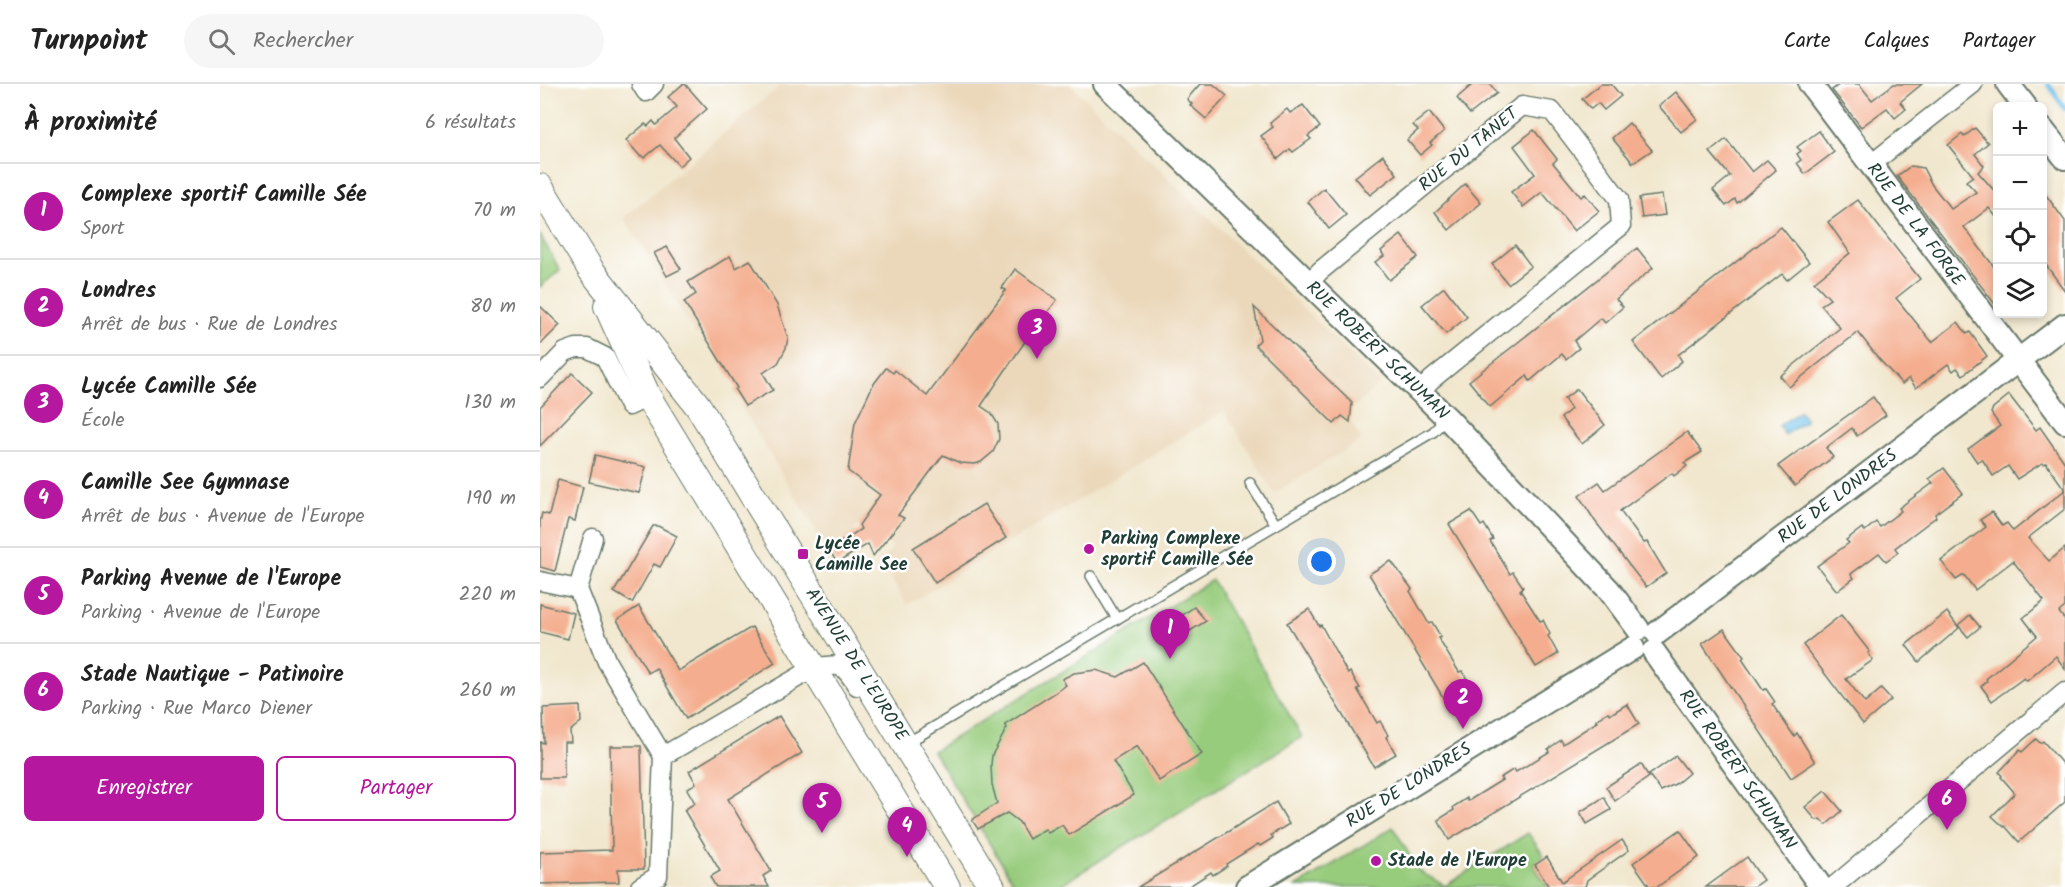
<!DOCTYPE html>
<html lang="fr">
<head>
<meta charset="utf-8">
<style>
  body { margin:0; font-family:Kalam,sans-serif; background:#f6f6f6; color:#222 }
  .controls { position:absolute; right:18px; top:18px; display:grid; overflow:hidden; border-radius:9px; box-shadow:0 3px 9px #0003 }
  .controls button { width:54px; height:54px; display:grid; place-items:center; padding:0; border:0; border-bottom:2px solid #e0e0e0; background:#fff; color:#222; font:30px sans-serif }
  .you { position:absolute; left:782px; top:478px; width:21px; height:21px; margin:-15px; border:4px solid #fff; border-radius:50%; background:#1a73e8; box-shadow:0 0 0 9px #1a73e833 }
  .badge { display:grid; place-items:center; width:39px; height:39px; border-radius:50%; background:#b5179e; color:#fff; font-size:20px; font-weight:700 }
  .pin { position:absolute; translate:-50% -50px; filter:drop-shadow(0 2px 3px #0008) }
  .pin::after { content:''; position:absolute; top:32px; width:21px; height:18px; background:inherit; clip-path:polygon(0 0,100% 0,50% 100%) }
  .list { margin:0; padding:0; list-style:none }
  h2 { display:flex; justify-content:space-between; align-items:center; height:78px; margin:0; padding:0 24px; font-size:26px }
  h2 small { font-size:20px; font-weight:400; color:#767676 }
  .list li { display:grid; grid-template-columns:39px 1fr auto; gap:18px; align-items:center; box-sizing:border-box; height:96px; padding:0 24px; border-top:2px solid #e0e0e0 }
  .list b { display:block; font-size:22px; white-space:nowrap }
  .list p { margin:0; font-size:20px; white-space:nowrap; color:#767676 }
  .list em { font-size:20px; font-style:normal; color:#767676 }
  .actions { display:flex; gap:12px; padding:18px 24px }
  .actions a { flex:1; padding:14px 0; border:2px solid #b5179e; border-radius:9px; text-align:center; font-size:21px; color:#b5179e }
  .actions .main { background:#b5179e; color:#fff }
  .icon { flex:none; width:33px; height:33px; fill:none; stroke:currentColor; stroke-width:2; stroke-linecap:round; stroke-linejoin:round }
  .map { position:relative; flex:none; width:1525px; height:803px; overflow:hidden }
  header { display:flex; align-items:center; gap:36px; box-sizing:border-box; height:84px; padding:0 30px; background:#fff; border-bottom:2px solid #e0e0e0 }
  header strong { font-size:28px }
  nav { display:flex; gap:33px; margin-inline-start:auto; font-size:21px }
  .search { width:420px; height:54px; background:#f6f6f6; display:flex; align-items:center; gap:15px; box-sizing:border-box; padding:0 21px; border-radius:33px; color:#767676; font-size:22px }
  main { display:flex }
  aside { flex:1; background:#fff }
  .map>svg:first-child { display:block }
  .built { fill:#ebd8ba }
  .green { fill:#98cc7d; stroke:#5c8458; stroke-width:1.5 }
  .water { fill:#71c2ec; stroke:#488090; stroke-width:1.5 }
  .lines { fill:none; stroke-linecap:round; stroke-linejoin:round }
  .stream { stroke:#71c2ec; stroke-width:5 }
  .building { fill:#f4ae8f }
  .service-casing { stroke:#68786a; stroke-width:12 }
  .minor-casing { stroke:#68786a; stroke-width:21 }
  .tertiary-casing { stroke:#68786a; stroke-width:26 }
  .secondary-casing { stroke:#68786a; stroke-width:28 }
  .service { stroke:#fff; stroke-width:9 }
  .minor { stroke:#fff; stroke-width:18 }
  .tertiary { stroke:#fff; stroke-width:22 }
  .secondary { stroke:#fff; stroke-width:26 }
  .poi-dot { fill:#b5179e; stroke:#fff; stroke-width:2 }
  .labels { text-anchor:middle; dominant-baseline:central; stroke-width:5; stroke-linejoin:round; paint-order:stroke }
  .street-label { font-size:18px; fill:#1f3d34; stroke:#fff }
  .poi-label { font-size:18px; font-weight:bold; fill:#1f3d34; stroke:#fff; text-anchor:start }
</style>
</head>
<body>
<header>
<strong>Turnpoint</strong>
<div class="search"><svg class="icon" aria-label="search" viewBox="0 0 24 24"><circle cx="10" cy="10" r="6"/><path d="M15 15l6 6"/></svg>Rechercher</div>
<nav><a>Carte</a><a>Calques</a><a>Partager</a></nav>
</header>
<main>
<aside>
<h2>À proximité<small>6 résultats</small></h2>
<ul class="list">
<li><span class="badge">1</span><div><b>Complexe sportif Camille Sée</b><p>Sport</p></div><em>70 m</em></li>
<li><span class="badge">2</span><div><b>Londres</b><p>Arrêt de bus · Rue de Londres</p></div><em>80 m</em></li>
<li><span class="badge">3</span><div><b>Lycée Camille Sée</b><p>École</p></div><em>130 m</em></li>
<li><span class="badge">4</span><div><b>Camille See Gymnase</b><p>Arrêt de bus · Avenue de l'Europe</p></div><em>190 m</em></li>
<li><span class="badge">5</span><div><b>Parking Avenue de l'Europe</b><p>Parking · Avenue de l'Europe</p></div><em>220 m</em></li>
<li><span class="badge">6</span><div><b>Stade Nautique - Patinoire</b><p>Parking · Rue Marco Diener</p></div><em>260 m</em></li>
</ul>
<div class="actions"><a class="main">Enregistrer</a><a>Partager</a></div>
</aside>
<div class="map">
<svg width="1525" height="803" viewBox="0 0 1525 803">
  <rect width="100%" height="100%" fill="#fff"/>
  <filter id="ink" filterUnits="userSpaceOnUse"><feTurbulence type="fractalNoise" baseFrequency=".0167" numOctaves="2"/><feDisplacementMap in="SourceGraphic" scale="12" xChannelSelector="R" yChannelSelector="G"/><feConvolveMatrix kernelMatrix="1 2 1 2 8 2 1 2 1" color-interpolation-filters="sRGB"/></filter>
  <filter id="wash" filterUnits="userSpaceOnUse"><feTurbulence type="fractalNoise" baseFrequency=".008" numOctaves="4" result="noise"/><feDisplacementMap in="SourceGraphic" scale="24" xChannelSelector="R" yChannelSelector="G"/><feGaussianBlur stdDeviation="1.35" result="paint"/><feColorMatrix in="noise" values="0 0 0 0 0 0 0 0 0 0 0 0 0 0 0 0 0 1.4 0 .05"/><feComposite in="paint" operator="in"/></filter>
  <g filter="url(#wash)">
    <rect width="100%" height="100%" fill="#f1e7ce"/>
    <!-- built -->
    <polygon class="built" points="242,0 530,0 841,299 806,330 822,356 734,409 684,327 367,521 347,488 339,482 353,463 341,454 333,452 327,461 318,442 314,446 316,449 302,458 310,472 296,480 200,321 202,319 194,306 197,304 162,247 156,251 84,134"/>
    <!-- green -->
    <g class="green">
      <polygon points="0,151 20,186 0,203"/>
      <polygon points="672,496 762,653 517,803 476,803 393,667"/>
      <polygon points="853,743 879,787 905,802 988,749 1004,772 993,781 1008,803 756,803"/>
    </g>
    <!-- water -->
    <polygon class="water" points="1260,327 1266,336 1245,351 1239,342"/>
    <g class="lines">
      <!-- stream -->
      <polyline class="stream" points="1508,0 1525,25"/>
    </g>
    <g id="blocks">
      <!-- building -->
      <g class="building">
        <polygon points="143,0 145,0 167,25 134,54 149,73 139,82 120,61 104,74 101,71 100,72 86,56 105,40 108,42 113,37 116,41 137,23 128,13"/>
        <polygon points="660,0 673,0 687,12 666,35 650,21 652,20 647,15"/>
        <polygon points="933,0 950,0 957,9 930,30 917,14"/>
        <polygon points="1061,0 1071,0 1081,12 1064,26 1058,19 1051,25 1042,15"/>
        <polygon points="1300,0 1319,0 1332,16 1354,0 1382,0 1360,18 1366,25 1355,34 1347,24 1321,43 1292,6"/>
        <polygon points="1136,8 1157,35 1141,48 1119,22"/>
        <polygon points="763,21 780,43 768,52 771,55 753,68 750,65 738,75 721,52 733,43 730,39 747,25 750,29"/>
        <polygon points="889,28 904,47 890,59 892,61 880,71 867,56 878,46 873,41"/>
        <polygon points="1089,39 1112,66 1093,79 1072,54"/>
        <polygon points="1435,44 1448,59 1435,70 1444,82 1438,88 1458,111 1458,135 1449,124 1424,143 1458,188 1458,224 1357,92 1371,82 1383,84 1392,101 1411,125 1436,108 1426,97 1433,92 1408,61 1422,50 1424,53"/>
        <polygon points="994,46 1017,75 1013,79 1041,113 1045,110 1059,127 1034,147 1002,108 983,123 971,108 995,90 974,62"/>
        <polygon points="1279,47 1294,68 1265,90 1257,79 1261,76 1257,70 1261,67 1257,63"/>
        <polygon points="1186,55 1212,88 1227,76 1236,86 1197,119 1195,115 1186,122 1173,106 1190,92 1170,68"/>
        <polygon points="843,71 857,90 830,111 815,93"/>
        <polygon points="925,100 941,119 909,146 895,128"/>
        <polygon points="784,104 806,131 789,145 768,118"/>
        <polygon points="1503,107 1525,137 1525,207 1503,177"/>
        <polygon points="1122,111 1125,131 1102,134 1099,114"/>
        <polygon points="1318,116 1380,195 1356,214 1392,258 1418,238 1427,250 1430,248 1447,272 1423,291 1417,284 1413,287 1408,280 1376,304 1369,294 1362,300 1338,274 1318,248 1249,303 1240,292 1300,244 1281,221 1290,215 1274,198 1310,169 1288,138"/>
        <polygon points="1241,143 1269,178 1247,196 1242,190 1138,271 1142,277 1121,295 1093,258"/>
        <polygon points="861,151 878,173 849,196 835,178 844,172 841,167"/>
        <polygon points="975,161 991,182 968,200 952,180"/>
        <polygon points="127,163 141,185 127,192 114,169"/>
        <polygon points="1097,164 1113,184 1076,215 1083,223 1065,239 1061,234 1034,257 1039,264 1026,275 1022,270 990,297 987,292 950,323 929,297"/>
        <polygon points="190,172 196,184 210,176 237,221 248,254 246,264 238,279 223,289 233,306 205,322 195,306 197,304 144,218 156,210 148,198"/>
        <polygon points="475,185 517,216 484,259 441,322 451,329 458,340 459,355 453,368 441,378 435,380 420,379 403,371 358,431 364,434 333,472 328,460 297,479 289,466 321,445 319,441 340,411 308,387 315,339 333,301 346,284 353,289 355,286 387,312 466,206 462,204"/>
        <polygon points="904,203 927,233 906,250 882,221"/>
        <polygon points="0,222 20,241 0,261"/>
        <polygon points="714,223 812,319 810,338 802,332 794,340 715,261 720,256"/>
        <polygon points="32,289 52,308 0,362 0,323"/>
        <polygon points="1037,305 1065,341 1042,360 1021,334 1031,325 1024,315"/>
        <polygon points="1469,311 1496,346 1500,343 1525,379 1525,406 1506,379 1504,380 1502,379 1477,395 1468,382 1453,392 1442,375 1437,378 1428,365 1460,342 1451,329 1453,324"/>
        <polygon points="1333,313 1346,331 1317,352 1312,344 1286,364 1293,373 1255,402 1238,382"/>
        <polygon points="1147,348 1162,368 1144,379 1147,382 1134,392 1132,389 1080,427 1104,459 1107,458 1126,489 1106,503 1055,437 1039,412 1059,398 1065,406"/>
        <polygon points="55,371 106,383 99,409 49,398"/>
        <polygon points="1404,384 1423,409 1395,430 1396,433 1355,464 1358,468 1346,477 1339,469 1311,490 1314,494 1297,507 1277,482 1309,459 1306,456 1322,444 1325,447 1336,438 1340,443 1361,427 1359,424 1393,399 1389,395"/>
        <polygon points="18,396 43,403 35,437 28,435 15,487 0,483 0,438 2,429 9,431"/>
        <polygon points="1525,406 1525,425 1488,454 1509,477 1525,464 1525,523 1519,528 1525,536 1525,585 1516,572 1487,597 1484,594 1452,617 1441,602 1447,597 1446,595 1497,552 1483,534 1504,517 1473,477 1435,506 1424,491 1416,496 1401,477 1446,443 1440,436 1452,428 1462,442 1467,439 1473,447"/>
        <polygon points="444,420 466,454 395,499 373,464"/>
        <polygon points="931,427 941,442 944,440 953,455 950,457 970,490 973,488 983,503 980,506 1000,537 1003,536 1010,550 1008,552 1018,570 996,583 909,440"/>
        <polygon points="113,442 118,442 137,452 120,483 114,480 92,519 74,508"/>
        <polygon points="851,477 872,505 870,507 889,540 892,538 901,553 898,554 919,588 922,587 930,600 927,602 936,618 913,630 829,490"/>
        <polygon points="0,520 34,529 28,555 0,548"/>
        <polygon points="99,522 138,587 212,543 235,579 146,635 116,584 108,589 77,536"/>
        <polygon points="654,523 666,537 647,549 637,535"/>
        <polygon points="769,525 779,542 781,541 808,590 810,588 820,604 817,605 837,639 840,637 848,651 846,653 856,670 834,683 747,539"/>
        <polygon points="1407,528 1419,544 1379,578 1366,561"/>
        <polygon points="1301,531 1330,568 1328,569 1333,576 1306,595 1325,619 1341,605 1351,616 1323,640 1263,561"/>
        <polygon points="1430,531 1440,543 1428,553 1418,541"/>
        <polygon points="1184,545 1204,573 1202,575 1223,606 1226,605 1235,618 1232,620 1254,652 1257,649 1275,678 1251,694 1162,560"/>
        <polygon points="603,578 662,670 619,697 597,662 573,677 594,711 529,751 522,741 508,749 505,745 489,755 479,738 467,729 438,745 432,736 457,719 452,701 451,681 452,671 467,644 465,641 521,605 526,601 522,595 534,589 556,586 578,593"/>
        <polygon points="1087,620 1099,640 909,756 898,736 914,726 913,723 927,714 928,717 962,696 960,694 974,685 976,688 1009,668 1008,665 1021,656 1023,660 1057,638 1056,636 1068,628 1071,630"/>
        <polygon points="40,622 41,638 30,647 31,658 24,658 24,694 0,694 0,658 4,659 3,624"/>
        <polygon points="239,632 262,669 188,715 231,787 223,792 229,803 176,803 170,793 180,787 144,726 155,719 147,705 156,699 149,687"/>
        <polygon points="1496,655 1500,659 1503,657 1525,683 1525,718 1479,758 1465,742 1464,743 1452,732 1475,709 1461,693 1462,692 1459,688 1480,666 1482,668"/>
        <polygon points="70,662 101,662 104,785 78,785 79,798 0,800 0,768 72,766"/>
        <polygon points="1136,672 1149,689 1137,699 1121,707 1109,691"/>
        <polygon points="1101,680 1109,693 1075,717 1066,703"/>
        <polygon points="1285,707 1302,727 1286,741 1280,735 1276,736 1265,723"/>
        <polygon points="1064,713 1071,726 1047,740 1040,728"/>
        <polygon points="736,718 749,740 731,751 733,754 720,762 718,760 686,780 687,782 673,791 671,788 648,803 598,803"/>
        <polygon points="1140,746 1159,773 1117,803 1110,803 1093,779"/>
        <polygon points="1082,756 1089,766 1047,796 1045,803 1009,803 995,781 1007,773 1022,798"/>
        <polygon points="1207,773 1223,796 1213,803 1166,803"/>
      </g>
    </g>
  </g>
  <g filter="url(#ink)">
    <use href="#blocks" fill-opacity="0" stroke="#68786a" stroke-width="1.5"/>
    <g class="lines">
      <!-- service casing -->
      <g class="service-casing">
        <g id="service">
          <polyline points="710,399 736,441"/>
          <polyline points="551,492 577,535"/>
          <polyline points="367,659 893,348 907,334"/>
        </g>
      </g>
      <!-- minor casing -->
      <g class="minor-casing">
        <g id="minor">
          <polyline points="101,0 106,8 114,0"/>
          <polyline points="1330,81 1433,0"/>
          <polyline points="769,199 780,187 982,22 1012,27 1079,115 1081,142 891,296 880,308"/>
          <polyline points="0,294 25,268 36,264 47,264 65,273 89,322 108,313"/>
          <polyline points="53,454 38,505 67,578 123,672"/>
          <polyline points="0,497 38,505"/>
          <path d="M100 803 118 792 123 672 274 584C300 580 302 578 317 602"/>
          <polyline points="1293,803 1525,608"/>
        </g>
      </g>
      <!-- tertiary casing -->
      <g class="tertiary-casing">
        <g id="tertiary">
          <polyline points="565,0 907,334 1069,506 1098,545"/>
          <polyline points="1270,0 1525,338"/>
          <polyline points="1468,0 1485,22"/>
          <polyline points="1502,45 1525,74"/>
          <polyline points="1117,549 1525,241"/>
          <polyline points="1114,568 1281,803"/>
          <polyline points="707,803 1093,564"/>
        </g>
      </g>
      <!-- secondary casing -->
      <g class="secondary-casing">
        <g id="secondary">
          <polyline points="0,103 51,186 158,322 452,803"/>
          <polyline points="67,222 108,313 407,803"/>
        </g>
      </g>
      <!-- service -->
      <use href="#service" class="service"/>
      <!-- minor -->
      <use href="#minor" class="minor"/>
      <!-- tertiary -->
      <use href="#tertiary" class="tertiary"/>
      <!-- secondary -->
      <use href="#secondary" class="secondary"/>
    </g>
  </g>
  <!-- markers -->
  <g class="poi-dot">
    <circle cx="549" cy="465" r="6"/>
    <rect x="257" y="464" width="12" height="12" rx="3"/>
    <circle cx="836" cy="777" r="6"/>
  </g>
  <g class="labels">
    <!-- street labels -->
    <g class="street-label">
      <text transform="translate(929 66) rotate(-39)">RUE DU TANET</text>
      <text transform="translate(1375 141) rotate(53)">RUE DE LA FORGE</text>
      <text transform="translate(837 267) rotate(44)">RUE ROBERT SCHUMAN</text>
      <text transform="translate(1298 413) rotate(-37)">RUE DE LONDRES</text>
      <text transform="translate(316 581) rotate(58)">AVENUE DE L'EUROPE</text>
      <text transform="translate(1197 686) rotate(55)">RUE ROBERT SCHUMAN</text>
      <text transform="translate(869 702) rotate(-32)">RUE DE LONDRES</text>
    </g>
    <!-- poi labels -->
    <g class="poi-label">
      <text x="561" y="455">Parking Complexe<tspan x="561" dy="21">sportif Camille Sée</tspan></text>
      <text x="275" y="460">Lycée<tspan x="275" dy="21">Camille See</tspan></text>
      <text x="848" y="777">Stade de l'Europe</text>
    </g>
  </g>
</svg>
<div class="controls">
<button>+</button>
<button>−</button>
<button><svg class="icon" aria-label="locate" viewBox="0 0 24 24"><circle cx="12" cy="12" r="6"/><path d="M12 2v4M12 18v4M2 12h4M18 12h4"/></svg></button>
<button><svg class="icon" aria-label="layers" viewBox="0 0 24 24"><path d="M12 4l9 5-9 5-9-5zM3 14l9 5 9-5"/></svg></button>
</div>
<div class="you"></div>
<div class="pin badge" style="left:630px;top:575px">1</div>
<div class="pin badge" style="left:923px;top:645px">2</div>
<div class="pin badge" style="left:497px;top:275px">3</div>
<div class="pin badge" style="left:367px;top:773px">4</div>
<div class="pin badge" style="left:282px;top:749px">5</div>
<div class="pin badge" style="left:1407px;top:746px">6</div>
</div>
</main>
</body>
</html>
